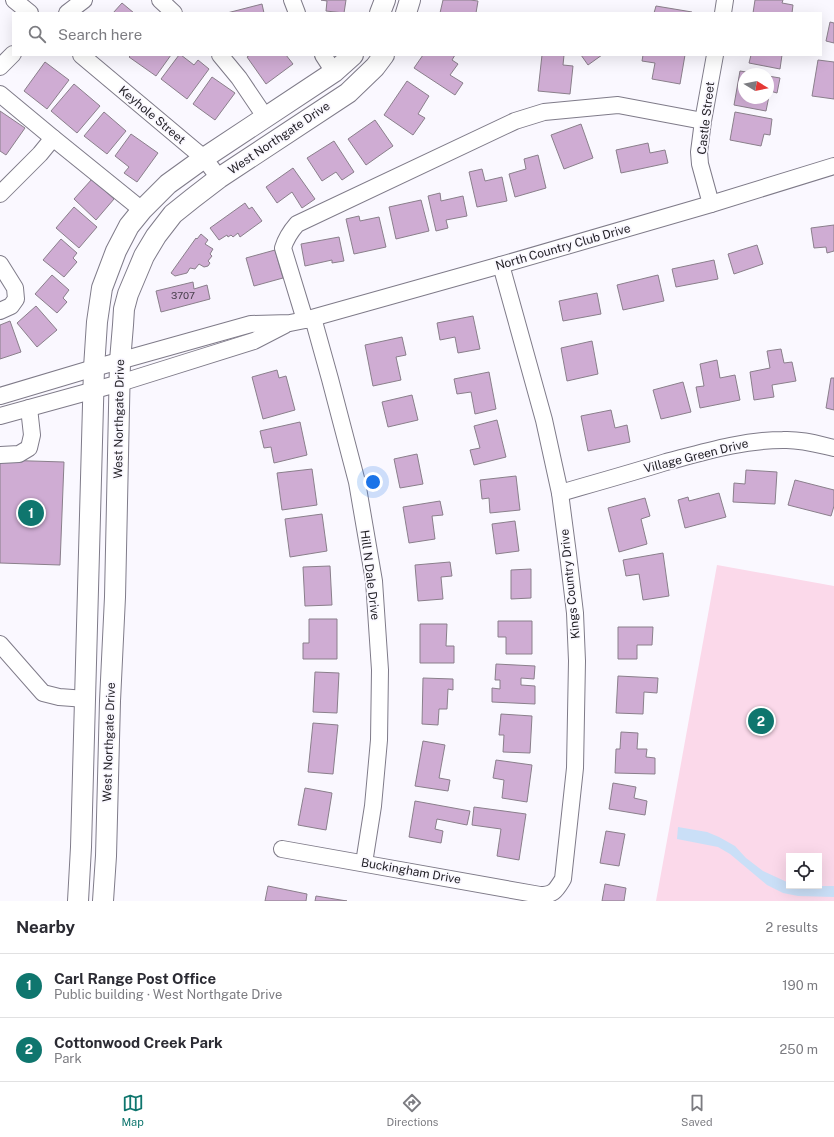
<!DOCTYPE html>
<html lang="en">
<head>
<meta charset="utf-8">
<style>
  body { margin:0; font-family:"Public Sans",sans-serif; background:#f7f7f7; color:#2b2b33 }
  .controls { position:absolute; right:12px; bottom:12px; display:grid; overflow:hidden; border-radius:0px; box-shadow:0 4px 16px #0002 }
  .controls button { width:36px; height:36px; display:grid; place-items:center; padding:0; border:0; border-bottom:1px solid #e1e1e2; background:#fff; color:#2b2b33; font:20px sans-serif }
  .compass { position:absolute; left:738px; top:68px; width:36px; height:36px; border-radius:50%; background:#fff; box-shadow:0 4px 16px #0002; rotate:100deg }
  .you { position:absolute; left:373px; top:482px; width:14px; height:14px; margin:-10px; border:3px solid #fff; border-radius:50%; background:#1a73e8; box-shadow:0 0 0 6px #1a73e833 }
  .badge { display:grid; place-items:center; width:26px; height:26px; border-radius:50%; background:#0f766e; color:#fff; font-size:13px; font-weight:700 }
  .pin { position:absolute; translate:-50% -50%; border:2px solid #fff; box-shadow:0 1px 4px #0006 }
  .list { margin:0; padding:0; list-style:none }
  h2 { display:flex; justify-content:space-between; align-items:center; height:52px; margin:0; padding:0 16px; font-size:17px }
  h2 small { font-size:13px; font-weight:400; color:#7c7c81 }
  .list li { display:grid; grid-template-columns:26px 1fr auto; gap:12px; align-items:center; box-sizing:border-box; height:64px; padding:0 16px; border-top:1px solid #e1e1e2 }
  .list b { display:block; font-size:15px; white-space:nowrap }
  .list p { margin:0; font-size:13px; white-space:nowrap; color:#7c7c81 }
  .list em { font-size:13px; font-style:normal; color:#7c7c81 }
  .icon { flex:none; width:22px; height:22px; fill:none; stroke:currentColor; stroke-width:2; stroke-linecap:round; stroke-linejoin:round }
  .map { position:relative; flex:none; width:834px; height:901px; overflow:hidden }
  .search { position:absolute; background:#fff; box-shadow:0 4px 16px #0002; left:12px; right:12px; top:12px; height:44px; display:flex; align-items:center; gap:10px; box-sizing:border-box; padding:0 14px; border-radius:0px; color:#7c7c81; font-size:15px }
  .sheet { height:180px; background:#fff }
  nav { display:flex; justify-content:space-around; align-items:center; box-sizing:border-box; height:56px; border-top:1px solid #e1e1e2; background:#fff; font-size:11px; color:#7c7c81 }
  nav a { display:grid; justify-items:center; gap:2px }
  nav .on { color:#0f766e }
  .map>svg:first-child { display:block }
  .green { fill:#fbd9ea; fill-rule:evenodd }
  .water { fill:#cadff7 }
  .building { fill:#cfacd3; stroke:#8a7f8b }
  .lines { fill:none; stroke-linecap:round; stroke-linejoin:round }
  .minor-casing { stroke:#7f7b89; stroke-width:18 }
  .major-casing { stroke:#7f7b89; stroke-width:22 }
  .minor { stroke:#fff; stroke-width:16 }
  .major { stroke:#fff; stroke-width:20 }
  .labels { text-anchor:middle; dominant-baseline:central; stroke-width:3.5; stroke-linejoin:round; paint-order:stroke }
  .number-label { font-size:10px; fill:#4c4250 }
  .street-label { font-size:12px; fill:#201e24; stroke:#faf8ff }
</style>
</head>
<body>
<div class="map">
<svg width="834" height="901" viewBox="0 0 834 901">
  <rect width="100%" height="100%" fill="#faf8ff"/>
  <!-- green -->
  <path class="green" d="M717 565 834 586V901H656ZM789 856H819V886H789Z"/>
  <!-- water -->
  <polygon class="water" points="678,827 707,832 719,837 735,846 746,858 763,871 789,883 789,886 834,886 834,897 798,896 783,893 767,885 730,854 718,847 677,839"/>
  <!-- building -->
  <g class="building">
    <polygon points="321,0 346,0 344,13 326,11 327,1"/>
    <polygon points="443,0 470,0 478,1 476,13 440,13"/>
    <polygon points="755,0 783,0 782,3 793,5 792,13 753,13"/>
    <polygon points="122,3 134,13 113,13"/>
    <polygon points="262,4 264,13 227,13"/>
    <polygon points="656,6 692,12 692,13 654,13"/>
    <polygon points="830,22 834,23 834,43 826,41"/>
    <polygon points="131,55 171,55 156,76 129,57"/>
    <polygon points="179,55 181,55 194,65 198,60 209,69 187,99 161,79"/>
    <polygon points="250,55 286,55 293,64 266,84 247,57"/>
    <polygon points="423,55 455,55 452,60 458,64 450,75 463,83 455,95 414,68"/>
    <polygon points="542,55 564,55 563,65 573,66 570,94 538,91"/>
    <polygon points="581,55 602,55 588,65"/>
    <polygon points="643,55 685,55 680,84 652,79 655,63 642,61"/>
    <polygon points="751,55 782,55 780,69 749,63"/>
    <polygon points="818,60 834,62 834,99 812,96"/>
    <polygon points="45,62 69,80 47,109 24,91"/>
    <polygon points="740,71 758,74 744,74 744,98 768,98 768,76 780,78 777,93 770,91 766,111 734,105"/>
    <polygon points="212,77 235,93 215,120 193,104"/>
    <polygon points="407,81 429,96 418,114 425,118 413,135 384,115"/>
    <polygon points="74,84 100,106 77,133 51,111"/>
    <polygon points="0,111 25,128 6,155 0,151"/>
    <polygon points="104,112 126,131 107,154 84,136"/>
    <polygon points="735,112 772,119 770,135 764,134 761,146 730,140"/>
    <polygon points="375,120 393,146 366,165 348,139"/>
    <polygon points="581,124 593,158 564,169 551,135"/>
    <polygon points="131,134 158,153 137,182 124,173 129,167 115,156"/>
    <polygon points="334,141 354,172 342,180 336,172 322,181 307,158"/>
    <polygon points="648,143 650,153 665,150 668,163 621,173 616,150"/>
    <polygon points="538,155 546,188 515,197 509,174 526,169 524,159"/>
    <polygon points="293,168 315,199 302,208 292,192 277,203 266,187"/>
    <polygon points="482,169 485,181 502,177 507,201 477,207 469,172"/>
    <polygon points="92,179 114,199 96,220 74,199"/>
    <polygon points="440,193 441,201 463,196 467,216 446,220 448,228 436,231 428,196"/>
    <polygon points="421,200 429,231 396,239 389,207"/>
    <polygon points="245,203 249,209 252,207 262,221 240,237 238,233 233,237 231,235 228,237 227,235 219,240 210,228"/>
    <polygon points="74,207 97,227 79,248 56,228"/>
    <polygon points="359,216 360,221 379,217 386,247 354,254 346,219"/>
    <polygon points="834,225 834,251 827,253 826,247 814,248 811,228"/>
    <polygon points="201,234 208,240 205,244 213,249 210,254 212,256 208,261 210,263 208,266 204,267 199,264 195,269 190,268 187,273 175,276 171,273 196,238 197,239"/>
    <polygon points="339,237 344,261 332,263 332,260 305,266 301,244"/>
    <polygon points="61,239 77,253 73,258 77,262 64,277 43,260"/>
    <polygon points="757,245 763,264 734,274 728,254"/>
    <polygon points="275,250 283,278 254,286 246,258"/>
    <polygon points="714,260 718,279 676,287 672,269"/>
    <polygon points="52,275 69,290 63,298 67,302 57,313 35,294"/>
    <polygon points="658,275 664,301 623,310 617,285"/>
    <polygon points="193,282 194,289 207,285 210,299 161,312 156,291"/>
    <polygon points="597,293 601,314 563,321 559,301"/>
    <polygon points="36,306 57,330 37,347 17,323"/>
    <polygon points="473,316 480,349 458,353 455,337 440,340 437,323"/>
    <polygon points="10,321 21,352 0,359 0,325"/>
    <polygon points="402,337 406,355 396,357 401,380 373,386 365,345"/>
    <polygon points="592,341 598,374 567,381 561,348"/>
    <polygon points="781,349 784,363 792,362 796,381 772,385 774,397 754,400 750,372 770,368 767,351"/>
    <polygon points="717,360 720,378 735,375 740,400 700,408 696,387 704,386 700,364"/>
    <polygon points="277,370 279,378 286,376 295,410 263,419 252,377"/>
    <polygon points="489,372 496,409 475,414 471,392 457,394 454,379"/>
    <polygon points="831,378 834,378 834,410 826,408"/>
    <polygon points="683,382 691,412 661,419 653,390"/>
    <polygon points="412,395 418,420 388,427 382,402"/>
    <polygon points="611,410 615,428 627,425 630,442 588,451 581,416"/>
    <polygon points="497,420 506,457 474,465 470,450 480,448 474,426"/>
    <polygon points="300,422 307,455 274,463 271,447 264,448 260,431"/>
    <polygon points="417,454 423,484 400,488 394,459"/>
    <polygon points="0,460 64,462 60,565 0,563"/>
    <polygon points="312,469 317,505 282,510 277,473"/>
    <polygon points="746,470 777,472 775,504 733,502 734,483 745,484"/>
    <polygon points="516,476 520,510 490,513 489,498 482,499 480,480"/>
    <polygon points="795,480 834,490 834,506 831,516 788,505"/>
    <polygon points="719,493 726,517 685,528 678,500 688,497 689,501"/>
    <polygon points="645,498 650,516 641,519 647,544 619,552 608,508"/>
    <polygon points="440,501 443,515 432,516 435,539 409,543 403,507"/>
    <polygon points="322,514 327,551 290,557 285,519"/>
    <polygon points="515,521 519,551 496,554 492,524"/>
    <polygon points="663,553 669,596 643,600 639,574 626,576 623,560"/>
    <polygon points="450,562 452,576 441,577 443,599 418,601 415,565"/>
    <polygon points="330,566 332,605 305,606 303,567"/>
    <polygon points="531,569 531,598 511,599 511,570"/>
    <polygon points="309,619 337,619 337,659 303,659 303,643 309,643"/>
    <polygon points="498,621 532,621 532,654 506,654 506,637 498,637"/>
    <polygon points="420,624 447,624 446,646 454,646 454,663 420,663"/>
    <polygon points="618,627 653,627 652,645 637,645 637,659 618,659"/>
    <polygon points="496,664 535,666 534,679 521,678 521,685 535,686 535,704 492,702 492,688 500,689 500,680 495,680"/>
    <polygon points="315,672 339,673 337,713 313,712"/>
    <polygon points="618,676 658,678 657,693 644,692 643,714 616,713"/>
    <polygon points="423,678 453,679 453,690 448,689 447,709 439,709 438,725 422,724"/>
    <polygon points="501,714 532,716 530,753 503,752 504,735 499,735"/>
    <polygon points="313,723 338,725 333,774 308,772"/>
    <polygon points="621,732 638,733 637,749 647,749 646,757 655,758 655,774 615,773 616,749 620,749"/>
    <polygon points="423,741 445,745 439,778 450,780 448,791 415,786"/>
    <polygon points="496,760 532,765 527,802 502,798 504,780 493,778"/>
    <polygon points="613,783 636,787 634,798 647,801 645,815 609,809"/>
    <polygon points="305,788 332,793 326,830 298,825"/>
    <polygon points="415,801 470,811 467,825 437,819 435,829 443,831 441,843 409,837"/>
    <polygon points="474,807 526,814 519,860 497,856 501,829 472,825"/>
    <polygon points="606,831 625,834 619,866 600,863"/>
    <polygon points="605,884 626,888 624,901 602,901"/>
    <polygon points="268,886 307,894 306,901 265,901"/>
    <polygon points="316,896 347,901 315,901"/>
  </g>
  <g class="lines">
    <!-- minor casing -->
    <g class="minor-casing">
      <g id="minor">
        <polyline points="14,0 30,13"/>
        <polyline points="160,0 174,13"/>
        <polyline points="292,0 297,13"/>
        <polyline points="67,13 84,0"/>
        <polyline points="723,13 725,0"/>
        <polyline points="81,55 193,149 204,158 219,178"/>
        <polyline points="220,55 239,78 266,118"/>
        <polyline points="323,55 334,72"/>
        <polyline points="0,67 13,54"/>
        <polyline points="0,94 53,138 142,210"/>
        <polyline points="0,194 40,154 53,138"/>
        <polyline points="711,204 700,164 699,152 703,121 715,55"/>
        <polyline points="0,264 15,288 16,299 11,306 0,311"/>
        <polyline points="313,318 330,379 357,482 374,581 380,670 379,740 373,806 364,863"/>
        <path d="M305 320 283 248C286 238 290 232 297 224L515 121 544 112 618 105 703 121"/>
        <polyline points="0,396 94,368 251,324 290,323 305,320 501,265 711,204 834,166"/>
        <polyline points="0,416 120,383 254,341 285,325"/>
        <polyline points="0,455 19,454 29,448 32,435 29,408"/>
        <path d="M560 493C595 483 631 473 666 462 704 452 743 440 783 440 800 439 817 444 834 448"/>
        <polyline points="0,644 43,693 59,697 86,699"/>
        <path d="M282 849 540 895C554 895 556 890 563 879L575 768 577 661 575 613 568 554 560 493 544 420 501 265"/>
      </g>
    </g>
    <!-- major casing -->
    <g class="major-casing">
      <g id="major">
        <polyline points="380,13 385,0"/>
        <polyline points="406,13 410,0"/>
        <polyline points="78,901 81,847 94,368 97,322 102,288 116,251 129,226 142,210 168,184 204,158 334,72 353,55"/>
        <polyline points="103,901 106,856 110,701 115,597 120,361 123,325 124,309 128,294 144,256 156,236 173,214 193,198 219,178 348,93 375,67 384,55"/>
      </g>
    </g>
    <!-- minor -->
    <use href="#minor" class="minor"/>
    <!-- major -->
    <use href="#major" class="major"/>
  </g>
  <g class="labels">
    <!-- number labels -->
    <g class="number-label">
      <text x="183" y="295">3707</text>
    </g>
    <!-- street labels -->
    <g class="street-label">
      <text transform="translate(152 115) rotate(40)">Keyhole Street</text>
      <text transform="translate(706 118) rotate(-83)">Castle Street</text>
      <text transform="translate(279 138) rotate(-34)">West Northgate Drive</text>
      <text transform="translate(563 247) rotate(-16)">North Country Club Drive</text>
      <text transform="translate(119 419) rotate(-89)">West Northgate Drive</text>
      <text transform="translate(696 456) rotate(-14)">Village Green Drive</text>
      <text transform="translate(370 575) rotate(83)">Hill N Dale Drive</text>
      <text transform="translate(570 584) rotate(-96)">Kings Country Drive</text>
      <text transform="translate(109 742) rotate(-88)">West Northgate Drive</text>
      <text transform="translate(411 871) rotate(10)">Buckingham Drive</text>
    </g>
  </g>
</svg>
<div class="controls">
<button><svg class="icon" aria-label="locate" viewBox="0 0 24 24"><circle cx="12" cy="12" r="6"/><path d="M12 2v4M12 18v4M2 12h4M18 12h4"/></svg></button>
</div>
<svg class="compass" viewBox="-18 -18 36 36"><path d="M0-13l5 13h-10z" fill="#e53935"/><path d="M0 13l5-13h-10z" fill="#7c7c81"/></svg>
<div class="you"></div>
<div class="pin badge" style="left:31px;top:513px">1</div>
<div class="pin badge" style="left:761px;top:721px">2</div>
<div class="search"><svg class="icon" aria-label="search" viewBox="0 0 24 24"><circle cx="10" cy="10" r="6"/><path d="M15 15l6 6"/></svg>Search here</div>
</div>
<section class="sheet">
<h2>Nearby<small>2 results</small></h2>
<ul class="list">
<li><span class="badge">1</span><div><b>Carl Range Post Office</b><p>Public building · West Northgate Drive</p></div><em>190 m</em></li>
<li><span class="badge">2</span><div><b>Cottonwood Creek Park</b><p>Park</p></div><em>250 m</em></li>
</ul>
</section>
<nav>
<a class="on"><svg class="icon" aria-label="map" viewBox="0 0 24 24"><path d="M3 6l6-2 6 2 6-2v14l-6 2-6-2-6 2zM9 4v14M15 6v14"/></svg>Map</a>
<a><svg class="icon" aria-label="directions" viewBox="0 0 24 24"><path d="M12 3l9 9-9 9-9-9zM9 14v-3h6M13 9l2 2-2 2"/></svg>Directions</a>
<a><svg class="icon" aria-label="saved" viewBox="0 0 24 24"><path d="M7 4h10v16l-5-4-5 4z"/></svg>Saved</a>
</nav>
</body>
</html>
